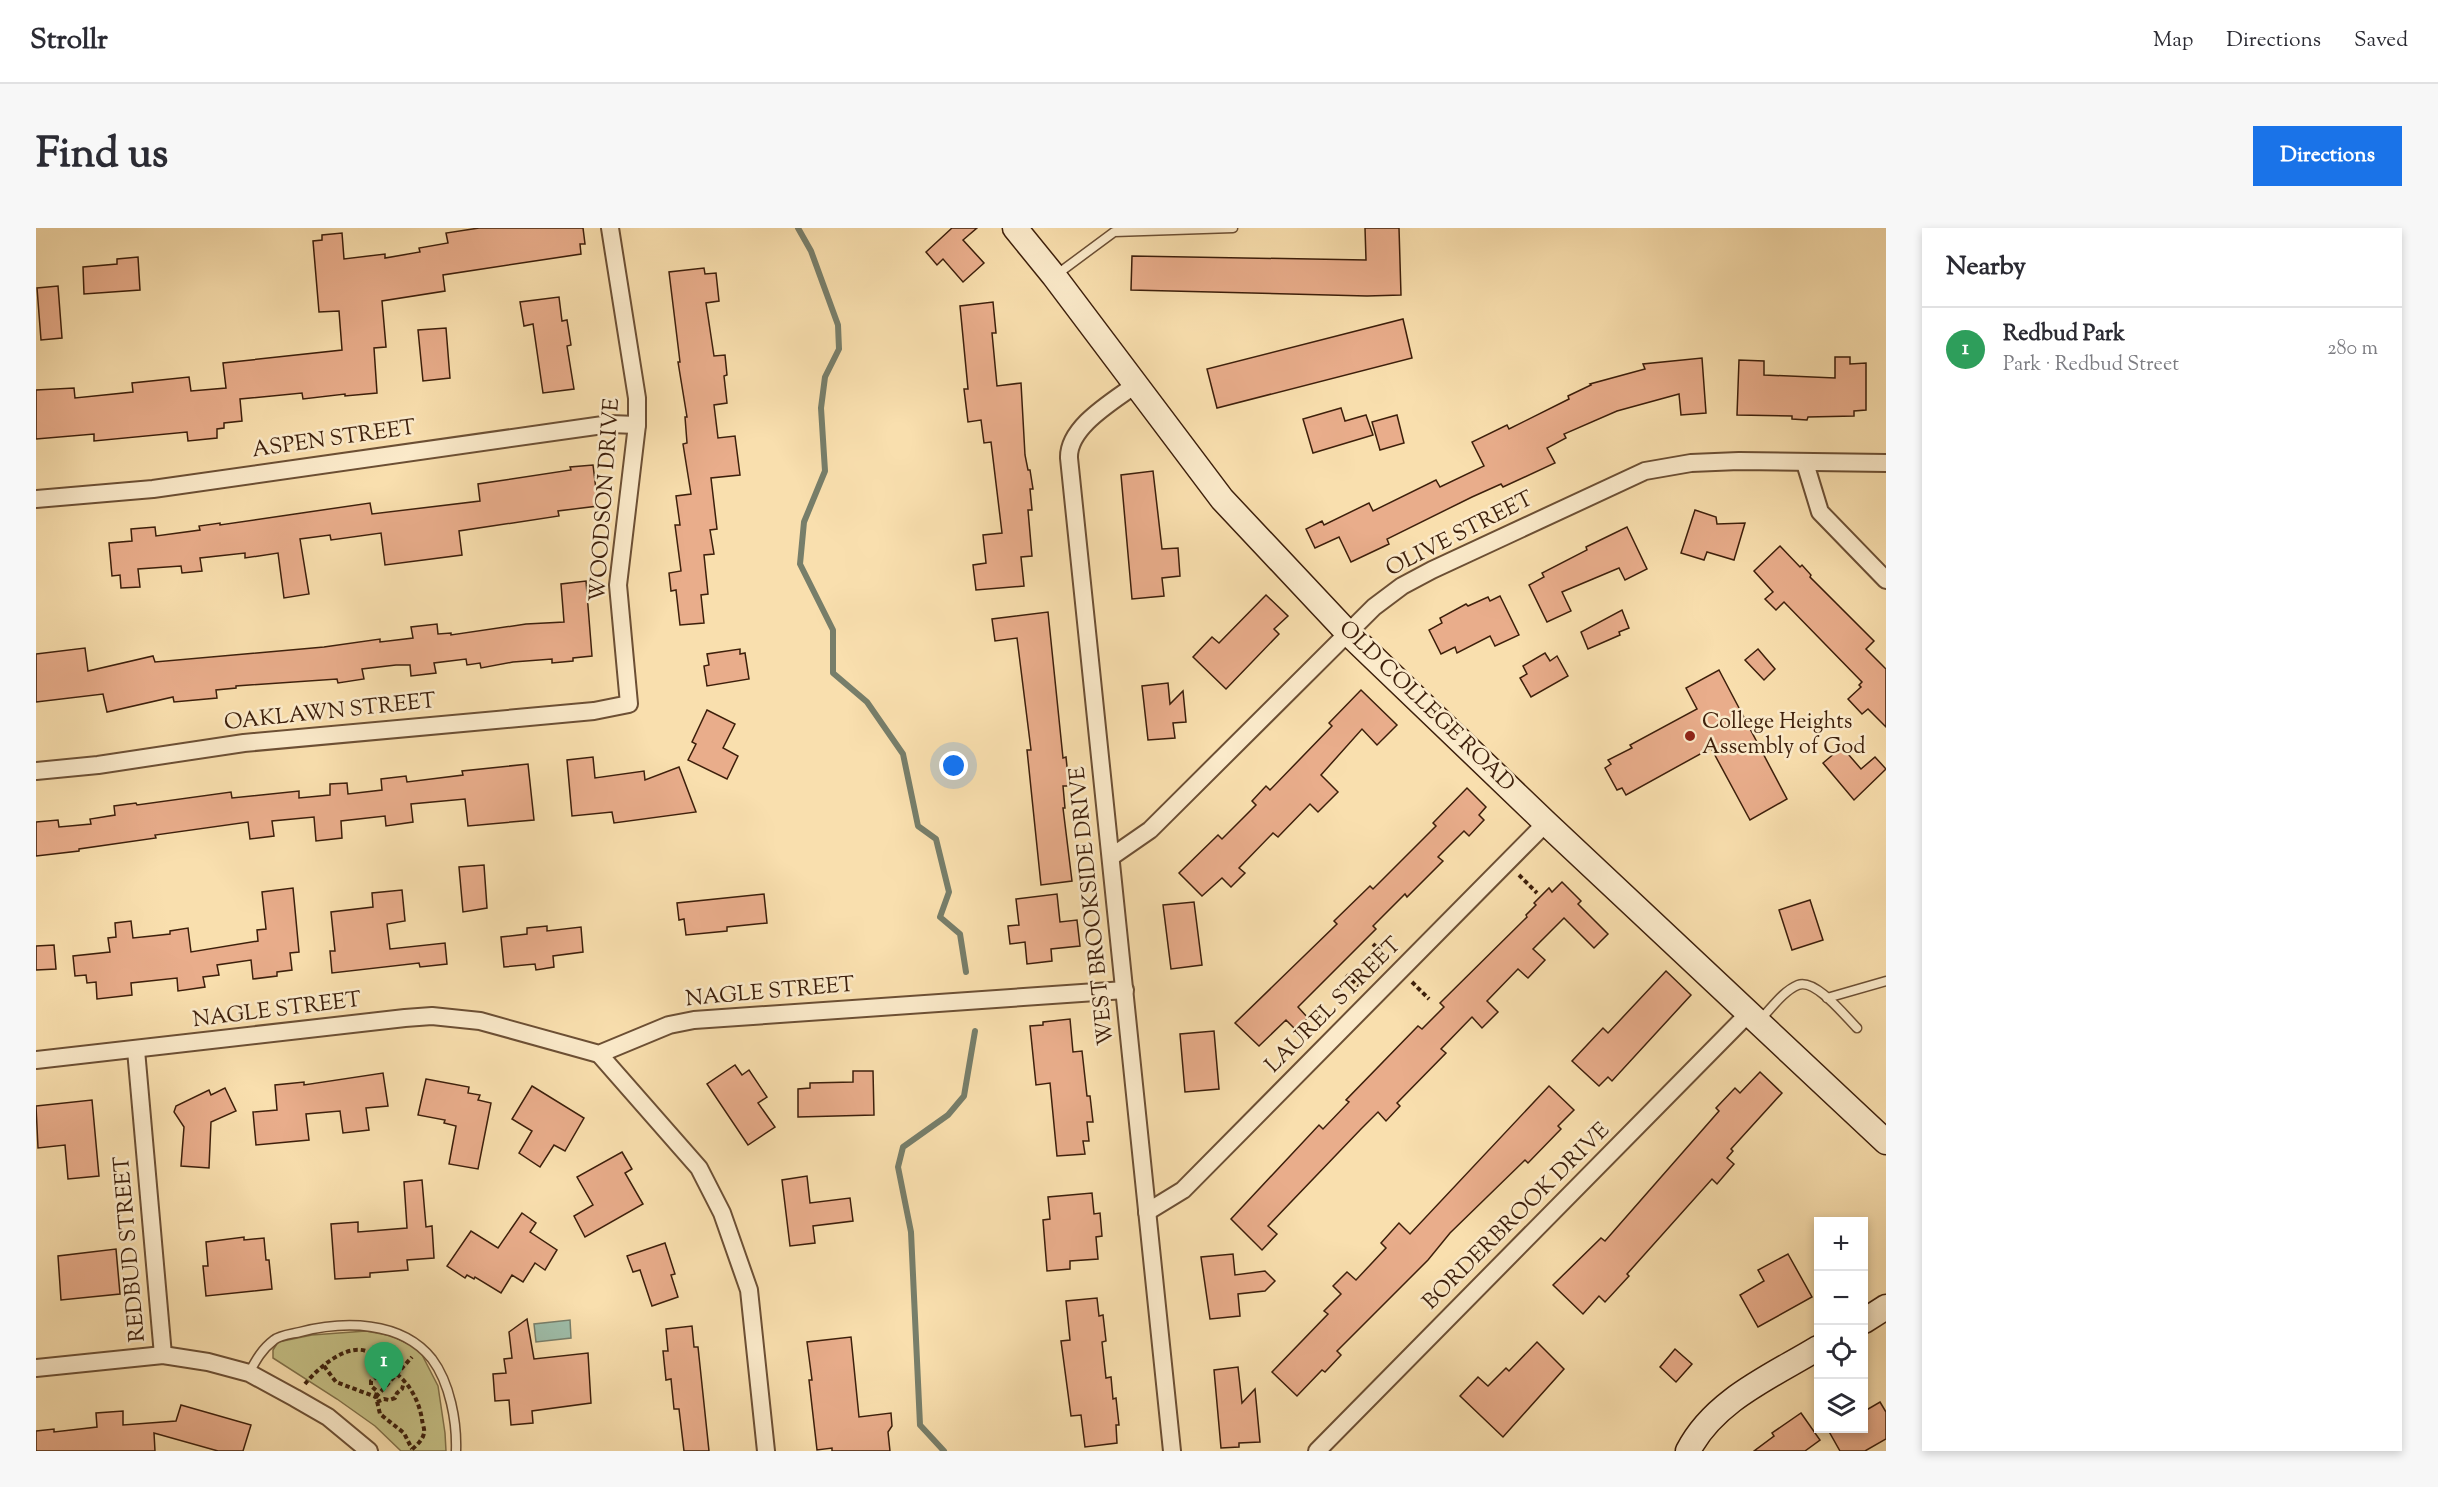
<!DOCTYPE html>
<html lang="en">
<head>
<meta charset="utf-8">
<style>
  body { margin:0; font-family:"Sorts Mill Goudy",serif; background:#f7f7f7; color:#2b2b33 }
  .controls { position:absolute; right:18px; bottom:18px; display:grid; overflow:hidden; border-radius:0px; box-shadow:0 3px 9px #0003 }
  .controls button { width:54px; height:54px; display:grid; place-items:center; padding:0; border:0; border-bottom:2px solid #e1e1e2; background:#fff; color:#2b2b33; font:30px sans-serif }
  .you { position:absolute; left:918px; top:538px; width:21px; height:21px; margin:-15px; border:4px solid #fff; border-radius:50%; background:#1a73e8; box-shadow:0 0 0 9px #1a73e833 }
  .badge { display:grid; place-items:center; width:39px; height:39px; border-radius:50%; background:#1a73e8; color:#fff; font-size:20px; font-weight:700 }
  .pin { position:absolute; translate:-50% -50px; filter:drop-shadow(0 2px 3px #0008) }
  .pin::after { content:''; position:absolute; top:32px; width:21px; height:18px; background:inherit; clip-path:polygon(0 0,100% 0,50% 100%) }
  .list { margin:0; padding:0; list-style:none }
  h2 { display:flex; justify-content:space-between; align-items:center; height:78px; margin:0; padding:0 24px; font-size:26px }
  h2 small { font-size:20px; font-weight:400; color:#7c7c81 }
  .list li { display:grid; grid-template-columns:39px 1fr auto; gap:18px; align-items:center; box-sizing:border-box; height:84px; padding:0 24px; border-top:2px solid #e1e1e2 }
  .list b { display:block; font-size:22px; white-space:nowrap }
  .list p { margin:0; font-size:20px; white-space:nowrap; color:#7c7c81 }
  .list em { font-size:20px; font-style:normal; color:#7c7c81 }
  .icon { flex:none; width:33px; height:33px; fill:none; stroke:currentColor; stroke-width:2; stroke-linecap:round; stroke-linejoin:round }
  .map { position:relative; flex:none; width:1850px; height:1223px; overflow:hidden; border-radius:0px }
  header { display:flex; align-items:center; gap:36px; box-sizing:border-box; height:84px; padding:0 30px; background:#fff; border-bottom:2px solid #e1e1e2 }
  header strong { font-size:28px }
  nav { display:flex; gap:33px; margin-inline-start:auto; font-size:21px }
  .intro { display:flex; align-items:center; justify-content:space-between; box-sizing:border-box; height:144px; padding:0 36px }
  h1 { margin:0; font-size:42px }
  .button { padding:15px 27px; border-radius:0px; background:#1a73e8; color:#fff; font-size:21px; font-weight:700 }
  main { display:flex; gap:36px; padding:0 36px }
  aside { flex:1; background:#fff; border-radius:0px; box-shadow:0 3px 9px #0003 }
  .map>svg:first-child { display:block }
  .green { fill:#c5c085; stroke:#817048; stroke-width:1.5 }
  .water { fill:#9ebda9; stroke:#777e6a; stroke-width:1.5 }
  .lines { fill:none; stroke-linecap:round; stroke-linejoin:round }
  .stream { stroke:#777e6a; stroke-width:6 }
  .building { fill:#e9ad8b; stroke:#3d1f0b; stroke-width:1.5 }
  .lane-casing { stroke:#6c4f34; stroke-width:11 }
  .street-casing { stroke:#6c4f34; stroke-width:20 }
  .secondary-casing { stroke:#3d1f0b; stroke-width:27 }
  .path { stroke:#3d1f0b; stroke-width:4; stroke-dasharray:4.5 3; stroke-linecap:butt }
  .lane { stroke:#fbeaca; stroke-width:8 }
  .street { stroke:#fbeaca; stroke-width:16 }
  .secondary { stroke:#fbeaca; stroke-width:24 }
  .poi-dot { fill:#8f2418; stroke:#fbeaca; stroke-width:2 }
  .labels { text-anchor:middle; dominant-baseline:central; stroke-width:5; stroke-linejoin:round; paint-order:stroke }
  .street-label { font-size:22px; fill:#3d1f0b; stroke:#fbeaca }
  .poi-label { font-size:22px; fill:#3d1f0b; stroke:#fbeaca; text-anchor:start }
</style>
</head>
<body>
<header>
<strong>Strollr</strong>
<nav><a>Map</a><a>Directions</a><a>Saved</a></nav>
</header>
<div class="intro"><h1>Find us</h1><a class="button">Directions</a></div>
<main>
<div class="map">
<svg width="1850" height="1223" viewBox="0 0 1850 1223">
  <rect width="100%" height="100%" fill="#f9dfae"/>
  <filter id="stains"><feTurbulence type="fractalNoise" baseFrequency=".00333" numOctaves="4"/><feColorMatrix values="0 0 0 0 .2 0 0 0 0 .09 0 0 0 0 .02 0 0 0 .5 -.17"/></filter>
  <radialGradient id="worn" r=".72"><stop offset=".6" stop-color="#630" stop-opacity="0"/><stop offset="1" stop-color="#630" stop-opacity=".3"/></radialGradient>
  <!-- green -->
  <polygon class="green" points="330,1103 356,1108 383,1121 402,1158 409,1205 410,1223 365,1223 339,1198 301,1171 237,1130 237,1122 242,1114 276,1107"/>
  <!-- water -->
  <polygon class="water" points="534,1092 535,1110 500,1114 498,1096"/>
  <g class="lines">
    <!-- stream -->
    <g class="stream">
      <polyline points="762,0 775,23 802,97 803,121 789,149 785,180 789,243 768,294 764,336 797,402 797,445 831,474 867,526 882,598 900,611 913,664 904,689 924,706 930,744"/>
      <polyline points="908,1223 884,1197 875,1004 862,939 867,919 912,887 928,868 939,803"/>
    </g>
  </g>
  <!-- building -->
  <g class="building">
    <polygon points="443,0 547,0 549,16 544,16 545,26 407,47 409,63 346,73 350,119 338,120 341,165 309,168 309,166 267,171 266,165 204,171 206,193 188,195 188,200 181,201 181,210 152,213 151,204 58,213 58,206 0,211 0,162 38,160 39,170 97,164 96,155 153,149 155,163 190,160 187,135 306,122 303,83 283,84 277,13 286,12 286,7 306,5 308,31 349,26 349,30 384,24 383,20 412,15 410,5"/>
    <polygon points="916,0 941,0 927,12 948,35 927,54 907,31 901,37 890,24"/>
    <polygon points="1329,0 1363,0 1365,67 1331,68 1095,62 1096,28 1330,32"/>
    <polygon points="102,29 104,62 48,66 47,39 81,36 81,31"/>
    <polygon points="668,40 669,46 680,45 683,73 670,75 678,128 689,127 691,147 688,148 691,175 678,177 682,210 699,208 704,247 675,250 681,301 674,302 678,326 668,327 672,366 665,367 668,395 644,397 640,362 635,363 633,345 645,343 639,297 644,297 640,268 655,266 647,216 651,215 649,189 651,189 642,134 644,134 633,44"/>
    <polygon points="22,58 26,110 5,112 1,60"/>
    <polygon points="523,69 526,93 531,92 535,117 531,118 538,161 507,165 497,96 488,98 484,74"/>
    <polygon points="957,74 960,105 956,105 961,158 985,155 989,227 992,242 994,242 997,261 994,261 996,282 992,282 996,328 985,329 988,358 940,362 937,337 950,335 947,307 966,305 955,214 948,215 945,192 932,194 928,161 932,161 924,78"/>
    <polygon points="1367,91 1376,130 1181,180 1171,141"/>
    <polygon points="410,100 414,150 387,153 382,102"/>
    <polygon points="1799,129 1814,129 1814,136 1830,135 1830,182 1818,183 1818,188 1772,189 1771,192 1756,191 1756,188 1701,187 1703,132 1728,133 1728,147 1799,150"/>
    <polygon points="1666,130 1670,185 1645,187 1643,166 1581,183 1528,206 1530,210 1511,220 1519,235 1467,259 1465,256 1436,269 1351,311 1353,316 1315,334 1303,309 1279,320 1270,301 1286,293 1288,297 1333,275 1337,283 1400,252 1404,259 1448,238 1436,214 1471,197 1473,201 1533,171 1532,168 1555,157 1554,156 1609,141 1607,136"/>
    <polygon points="1305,180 1309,193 1330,187 1337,207 1277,225 1267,191"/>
    <polygon points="1361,187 1368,215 1344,222 1336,194"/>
    <polygon points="557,237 562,278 522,283 523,288 423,303 426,327 349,337 345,305 295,312 294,307 264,311 273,366 248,370 242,325 209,330 209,325 164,330 166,343 146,345 145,338 102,341 104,359 85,360 84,347 76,348 73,315 96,313 95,301 119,299 120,308 164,302 163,298 184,295 184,297 334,275 336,286 444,273 442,256 535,242 534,239"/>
    <polygon points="1117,243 1126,321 1142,320 1144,348 1126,350 1128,368 1096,371 1085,247"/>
    <polygon points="1659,282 1680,289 1681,296 1709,295 1698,332 1671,324 1668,332 1645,325"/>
    <polygon points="1591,299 1611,341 1589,352 1583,340 1526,364 1535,383 1511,394 1493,357 1508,349 1506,345 1551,322 1550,319"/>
    <polygon points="1744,318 1764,339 1766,337 1775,347 1774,349 1838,413 1830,421 1850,441 1850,499 1832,481 1826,486 1812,471 1825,459 1823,457 1826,454 1748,374 1740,382 1729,371 1737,364 1718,343"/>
    <polygon points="550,353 556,428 537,430 537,433 516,435 516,431 477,434 445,440 444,435 431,437 430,431 398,435 400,445 375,448 374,437 360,437 326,441 328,451 302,455 301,451 200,458 200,460 180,462 181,470 138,474 137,469 71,484 67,466 0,474 0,426 49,420 52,443 117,428 119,434 288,419 344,411 344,414 377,410 375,399 401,396 402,406 415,405 415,407 490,396 528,394 525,356"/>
    <polygon points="1230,367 1252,388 1238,401 1243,406 1190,461 1157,429 1176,409 1183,415"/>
    <polygon points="1464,368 1483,407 1459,418 1454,408 1421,425 1419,419 1405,426 1393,402 1406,395 1404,390 1430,376 1432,378 1452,369 1454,373"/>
    <polygon points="1586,382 1593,400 1583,404 1584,407 1552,421 1545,404"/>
    <polygon points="1012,384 1027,530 1030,529 1033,558 1027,558 1029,580 1027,580 1036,653 1005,657 991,522 995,522 981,410 959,413 956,391"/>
    <polygon points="704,421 704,426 709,425 713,451 671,458 668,438 673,437 671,426"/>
    <polygon points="1722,421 1739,441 1728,452 1709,432"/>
    <polygon points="1509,425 1514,433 1521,428 1532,448 1495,469 1484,450 1491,446 1487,438"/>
    <polygon points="1683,442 1751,571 1714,592 1675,520 1590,567 1586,560 1581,562 1569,540 1575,536 1572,532 1596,520 1594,517 1661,481 1650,460"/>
    <polygon points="1132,455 1134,476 1147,463 1150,494 1137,495 1139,510 1112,512 1106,458"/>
    <polygon points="1325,462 1361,497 1341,517 1326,501 1285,547 1302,564 1282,584 1274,576 1242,609 1237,605 1203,640 1209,645 1195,659 1186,650 1166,668 1143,645 1182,607 1186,611 1220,577 1216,573 1230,558 1234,562 1296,498 1293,495"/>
    <polygon points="671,482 699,496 687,520 702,528 691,551 652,532 660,516 656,514"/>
    <polygon points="1806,519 1825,541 1839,529 1850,541 1818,572 1787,535"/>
    <polygon points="557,529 559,550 608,543 609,552 643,539 660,584 578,595 576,584 536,588 531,532"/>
    <polygon points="492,536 498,592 432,598 429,571 375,576 377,594 350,598 349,588 305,593 306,610 280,613 278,589 236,593 238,608 214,611 212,594 119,607 120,610 43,621 43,623 0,628 0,594 22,592 23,599 55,596 54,591 79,587 78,578 100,575 101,577 195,564 196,570 263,563 263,570 294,567 294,556 311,555 312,566 346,562 345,551 370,548 371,554 427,547 426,543"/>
    <polygon points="1431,560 1450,579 1443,587 1448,592 1433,608 1428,603 1402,629 1407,633 1371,669 1369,666 1337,698 1340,701 1262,779 1272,790 1260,802 1250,792 1223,818 1199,795 1301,696 1298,693 1334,658 1337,661 1400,598 1397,595"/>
    <polygon points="448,637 451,680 427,684 423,639"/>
    <polygon points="1526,654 1545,673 1542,676 1572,706 1558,720 1528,690 1497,721 1509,732 1492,750 1482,741 1451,773 1462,784 1446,800 1436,789 1405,821 1410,825 1361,875 1364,878 1350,893 1342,884 1325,901 1232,998 1241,1006 1226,1022 1195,991 1283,897 1287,901 1313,874 1310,872 1382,798 1386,801 1408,779 1404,775 1491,689 1490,687 1500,677 1498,675 1513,660 1516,664"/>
    <polygon points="257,660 263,724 254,725 256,742 241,744 241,748 217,751 215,732 181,737 183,747 167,749 169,759 142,763 141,750 95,755 96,767 61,771 60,754 51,755 50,747 39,748 37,728 74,724 72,710 80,709 79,695 95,693 97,710 134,706 134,703 152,700 155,724 222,713 221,702 230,701 226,664"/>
    <polygon points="366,662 369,693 351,696 354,721 409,715 411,736 384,739 383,735 296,745 294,723 299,723 295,684 337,679 336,665"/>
    <polygon points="728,666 731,695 691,699 691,703 650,707 648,691 643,692 641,675"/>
    <polygon points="1021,666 1024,694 1041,692 1044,718 1015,721 1016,733 991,736 989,714 974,716 972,698 983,697 980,671"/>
    <polygon points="1774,672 1787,712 1756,722 1743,682"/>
    <polygon points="1158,674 1166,737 1135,741 1127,677"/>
    <polygon points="511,698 511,703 545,699 547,724 517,728 518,739 500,742 499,736 468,739 465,709 491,706 491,700"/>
    <polygon points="18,717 20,741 0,742 0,718"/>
    <polygon points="1630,743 1655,767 1576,853 1572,849 1563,858 1536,833 1567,800 1572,805"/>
    <polygon points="1034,791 1037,824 1046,823 1051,868 1054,868 1057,894 1051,894 1053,913 1047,913 1049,926 1021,928 1014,855 1000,857 994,798 1007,797 1007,794"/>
    <polygon points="1178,803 1183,861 1149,864 1144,806"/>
    <polygon points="699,837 706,847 713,842 731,869 722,875 739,899 712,917 671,856"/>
    <polygon points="817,843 837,843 838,887 762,889 762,861 774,860 774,855 817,854"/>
    <polygon points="1724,844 1746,865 1695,921 1697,923 1691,930 1698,936 1681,956 1676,951 1591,1046 1593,1048 1569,1074 1563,1068 1547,1086 1517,1057 1565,1010 1569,1013 1683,883 1680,880 1699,860 1704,865"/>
    <polygon points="347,845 352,878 330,880 333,902 307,905 304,883 270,886 273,912 220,917 217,884 241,882 239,857 268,854 268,857"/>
    <polygon points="390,851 433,859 432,865 444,867 442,872 455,875 442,941 413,936 420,898 408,895 409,892 382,887"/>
    <polygon points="496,858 548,890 529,923 518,917 504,939 483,925 496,903 476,891"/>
    <polygon points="1513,858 1538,882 1522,898 1525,901 1492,935 1489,932 1414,1005 1392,1032 1301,1123 1305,1127 1289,1144 1286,1142 1261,1168 1236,1144 1292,1086 1288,1083 1305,1066 1297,1058 1311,1044 1320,1052 1350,1020 1345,1015 1363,995 1374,1006"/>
    <polygon points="189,860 200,883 175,894 173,940 145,938 148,899 138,884 140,878 173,862 175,867"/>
    <polygon points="56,872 63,948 32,951 29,917 2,920 0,878"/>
    <polygon points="586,924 596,941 589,945 607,976 549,1009 538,988 557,977 541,949"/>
    <polygon points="771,948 774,975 814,970 817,993 777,998 779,1015 754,1018 746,952"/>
    <polygon points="386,952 390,999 396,998 398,1030 371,1032 372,1042 334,1045 334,1049 299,1051 295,996 322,994 322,1004 371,1000 368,954"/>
    <polygon points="1056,965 1058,986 1064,985 1066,1008 1060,1009 1062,1031 1034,1033 1034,1041 1011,1043 1007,992 1014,991 1012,969"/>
    <polygon points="486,985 500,995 494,1004 521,1022 509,1042 499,1035 487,1054 476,1047 465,1065 439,1049 438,1051 431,1047 429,1050 411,1038 435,1003 462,1020"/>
    <polygon points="208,1009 208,1012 228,1010 230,1032 233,1032 236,1061 170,1068 167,1038 172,1038 170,1014"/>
    <polygon points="629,1015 639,1046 635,1047 642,1069 616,1078 604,1042 597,1044 591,1028"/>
    <polygon points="80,1021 84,1066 25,1072 22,1028"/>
    <polygon points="1197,1026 1199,1047 1229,1043 1239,1053 1229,1063 1202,1066 1204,1088 1174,1091 1165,1029"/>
    <polygon points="1752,1026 1776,1069 1722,1099 1704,1067 1728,1053 1722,1042"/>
    <polygon points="1061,1070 1063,1088 1067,1087 1070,1113 1066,1114 1070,1150 1075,1149 1077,1171 1080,1170 1083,1197 1080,1197 1081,1215 1049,1219 1045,1187 1035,1188 1025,1113 1034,1112 1030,1073"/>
    <polygon points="491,1091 498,1131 552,1125 555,1175 496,1183 497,1195 475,1197 473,1172 459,1173 457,1146 470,1145 468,1131 476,1130 473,1104"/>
    <polygon points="656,1098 658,1119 662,1119 673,1223 648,1223 643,1181 638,1181 635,1151 630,1152 627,1123 632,1123 630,1101"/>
    <polygon points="815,1109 823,1189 855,1185 856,1198 852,1204 854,1223 796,1223 796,1220 781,1222 773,1152 776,1152 771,1114"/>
    <polygon points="1501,1114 1528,1141 1467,1209 1424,1168 1442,1149 1452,1158 1470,1140 1473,1143"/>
    <polygon points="1639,1121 1656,1136 1640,1154 1624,1139"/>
    <polygon points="1202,1139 1206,1175 1219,1161 1224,1214 1203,1215 1203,1219 1185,1220 1178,1142"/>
    <polygon points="1844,1174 1850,1184 1850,1211 1829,1223 1804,1223 1791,1200 1827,1200 1827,1184"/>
    <polygon points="145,1177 215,1197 207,1223 182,1223 118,1205 119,1223 0,1223 0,1203 18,1201 18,1204 61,1199 60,1185 87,1183 87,1197 140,1193"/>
    <polygon points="1765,1185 1784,1212 1769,1223 1718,1223 1738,1208 1736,1205"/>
  </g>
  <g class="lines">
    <!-- lane casing -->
    <g class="lane-casing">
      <g id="lane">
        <polyline points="1020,47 1078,4 1197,0"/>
        <polyline points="1791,770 1850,753"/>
        <path d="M1724 792C1735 781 1747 763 1762 757 1779 750 1809 788 1821 800"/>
        <path d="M213 1145C220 1132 226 1121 238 1112 244 1107 256 1106 264 1104 307 1093 365 1092 396 1131 414 1155 421 1194 420 1223"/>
      </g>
    </g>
    <!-- street casing -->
    <g class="street-casing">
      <g id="street">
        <path d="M1099 157C1076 174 1032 199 1033 230L1136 1223"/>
        <polyline points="1769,235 1784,284 1850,352"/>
        <polyline points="0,271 117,261 574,196 601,197"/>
        <polyline points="0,543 62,537 208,515 558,483 593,476 582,357 601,197 601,170 574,0"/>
        <polyline points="1075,629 1114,602 1338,379 1366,358 1396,342 1609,243 1655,235 1703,233 1850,235"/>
        <polyline points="100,822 127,1127"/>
        <polyline points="563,826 663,940 686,985 713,1062 730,1223"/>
        <polyline points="0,832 369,790 396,788 444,793 563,826 633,797 658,792 1089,762"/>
        <polyline points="1111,984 1147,962 1510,595"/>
        <polyline points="0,1140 127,1127 172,1134 213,1145 259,1170 292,1189 333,1223"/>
        <polyline points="1281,1223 1712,786"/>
      </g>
    </g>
    <!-- secondary casing -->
    <g class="secondary-casing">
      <g id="secondary">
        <polyline points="979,0 1018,48 1186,271 1311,404 1510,595 1850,914"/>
        <polyline points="1828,1093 1850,1079"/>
        <path d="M1652 1223C1678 1172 1736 1148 1782 1120"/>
      </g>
    </g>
    <!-- path -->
    <g class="path">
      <polyline points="1483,647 1501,665"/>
      <polyline points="1337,716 1352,730"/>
      <polyline points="1310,747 1323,758"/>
      <polyline points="1376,754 1393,771"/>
      <polyline points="288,1138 300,1154 340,1169 344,1186 368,1205 376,1221"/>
      <path d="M269 1156C285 1136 327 1101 345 1138 368 1145 382 1168 386 1191 386 1195 389 1201 388 1205 387 1212 379 1219 374 1223"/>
      <polyline points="340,1169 376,1129"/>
      <polyline points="340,1169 341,1163 335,1158 335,1153 342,1148 345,1138"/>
      <polyline points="341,1174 348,1171 353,1172 359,1170 361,1165 366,1161 368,1154"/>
    </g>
    <!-- lane -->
    <use href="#lane" class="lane"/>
    <!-- street -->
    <use href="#street" class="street"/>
    <!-- secondary -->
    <use href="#secondary" class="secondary"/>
  </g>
  <!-- markers -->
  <circle class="poi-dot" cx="1654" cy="508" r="6"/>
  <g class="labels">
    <!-- street labels -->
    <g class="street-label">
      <text transform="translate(298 212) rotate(-8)">ASPEN STREET</text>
      <text transform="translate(570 272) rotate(-86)">WOODSON DRIVE</text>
      <text transform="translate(1424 307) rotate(-27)">OLIVE STREET</text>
      <text transform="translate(1390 479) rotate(44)">OLD COLLEGE ROAD</text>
      <text transform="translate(294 485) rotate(-6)">OAKLAWN STREET</text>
      <text transform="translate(1057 678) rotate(-96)">WEST BROOKSIDE DRIVE</text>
      <text transform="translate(734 765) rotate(-5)">NAGLE STREET</text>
      <text transform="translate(1298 778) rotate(-45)">LAUREL STREET</text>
      <text transform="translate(241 783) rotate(-7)">NAGLE STREET</text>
      <text transform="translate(1481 989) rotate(-45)">BORDERBROOK DRIVE</text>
      <text transform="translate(95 1021) rotate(-95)">REDBUD STREET</text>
    </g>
    <!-- poi labels -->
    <g class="poi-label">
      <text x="1666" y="495">College Heights<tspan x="1666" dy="25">Assembly of God</tspan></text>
    </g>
  </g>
  <rect width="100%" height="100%" filter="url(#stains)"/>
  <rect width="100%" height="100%" fill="url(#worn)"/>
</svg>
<div class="controls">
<button>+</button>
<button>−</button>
<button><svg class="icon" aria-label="locate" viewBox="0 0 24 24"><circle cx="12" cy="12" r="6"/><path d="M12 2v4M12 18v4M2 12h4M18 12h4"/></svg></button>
<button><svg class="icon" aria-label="layers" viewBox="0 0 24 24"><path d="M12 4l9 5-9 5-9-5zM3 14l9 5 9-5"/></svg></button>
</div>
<div class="you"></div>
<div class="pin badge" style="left:348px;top:1164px;background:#2e9e5b">1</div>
</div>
<aside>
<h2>Nearby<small></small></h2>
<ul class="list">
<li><span class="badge" style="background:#2e9e5b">1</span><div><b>Redbud Park</b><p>Park · Redbud Street</p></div><em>280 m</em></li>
</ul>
</aside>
</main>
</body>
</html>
